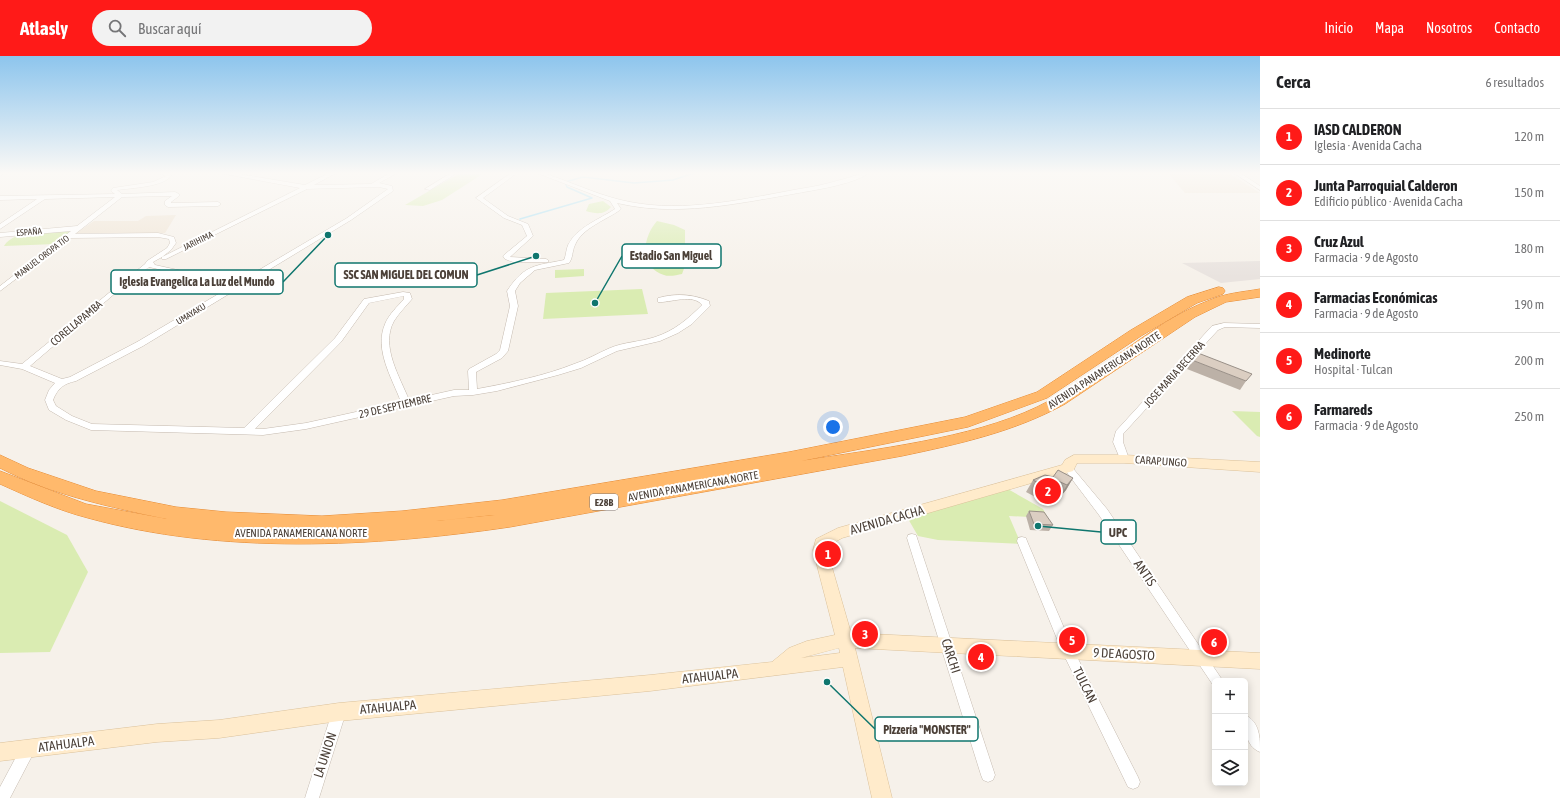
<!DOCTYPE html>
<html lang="es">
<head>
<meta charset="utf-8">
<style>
  body { margin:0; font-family:"Asap Condensed",sans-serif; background:#f2f2f2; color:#202124 }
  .controls { position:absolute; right:12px; bottom:12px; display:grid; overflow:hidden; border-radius:6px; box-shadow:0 2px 10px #0003 }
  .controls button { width:36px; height:36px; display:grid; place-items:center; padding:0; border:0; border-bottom:1px solid #e0e0e0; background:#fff; color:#202124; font:20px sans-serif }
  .you { position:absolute; left:833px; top:371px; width:14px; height:14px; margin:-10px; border:3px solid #fff; border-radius:50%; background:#1a73e8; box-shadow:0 0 0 6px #1a73e833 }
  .badge { display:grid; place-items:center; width:26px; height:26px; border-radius:50%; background:#ff1a18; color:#fff; font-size:13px; font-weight:700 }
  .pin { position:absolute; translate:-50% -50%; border:2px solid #fff; box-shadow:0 1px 4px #0006 }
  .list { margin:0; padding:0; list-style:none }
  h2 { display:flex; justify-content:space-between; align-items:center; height:52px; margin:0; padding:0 16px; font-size:17px }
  h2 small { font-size:13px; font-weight:400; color:#757577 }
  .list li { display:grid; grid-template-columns:26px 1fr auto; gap:12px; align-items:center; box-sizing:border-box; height:56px; padding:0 16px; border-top:1px solid #e0e0e0 }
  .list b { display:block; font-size:15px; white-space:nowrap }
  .list p { margin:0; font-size:13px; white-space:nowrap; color:#757577 }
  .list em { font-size:13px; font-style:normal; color:#757577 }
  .icon { flex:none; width:22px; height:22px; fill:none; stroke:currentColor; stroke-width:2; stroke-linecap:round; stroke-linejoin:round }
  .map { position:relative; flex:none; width:1260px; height:742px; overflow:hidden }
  header { display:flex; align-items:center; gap:24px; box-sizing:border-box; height:56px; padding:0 20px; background:#ff1a18; color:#fff }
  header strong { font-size:19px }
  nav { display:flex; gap:22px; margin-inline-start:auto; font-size:14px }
  .search { width:280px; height:36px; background:#f2f2f2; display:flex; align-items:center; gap:10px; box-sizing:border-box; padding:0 14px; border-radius:22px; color:#757577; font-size:15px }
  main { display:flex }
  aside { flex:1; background:#fff }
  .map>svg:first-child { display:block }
  .industrial { fill:#e9e3df }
  .education { fill:#efe4d4 }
  .green { fill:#daecb2 }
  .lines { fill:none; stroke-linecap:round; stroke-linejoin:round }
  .stream { stroke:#a5dff4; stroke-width:1.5 }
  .street-casing { stroke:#c5baaf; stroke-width:1 }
  .secondary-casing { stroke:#dbc19a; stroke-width:1 }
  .highway-casing { stroke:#e68b34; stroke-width:1 }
  .street { fill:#fff; fill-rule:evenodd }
  .secondary { fill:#ffebcb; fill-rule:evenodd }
  .highway { fill:#ffb96c; fill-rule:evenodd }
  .wall { fill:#bcb1a7 }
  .shaded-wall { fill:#999088 }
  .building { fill:#dbcec2; stroke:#999088 }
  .labels { text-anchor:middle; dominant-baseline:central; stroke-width:4; stroke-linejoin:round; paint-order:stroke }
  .far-street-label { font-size:9px; fill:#4b4038; stroke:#fff }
  .shield { fill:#fff; stroke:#817974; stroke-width:1 }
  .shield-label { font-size:10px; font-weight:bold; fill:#4b4038 }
  .street-label { font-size:11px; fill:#4b4038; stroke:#fff }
  .near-street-label { font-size:13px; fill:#4b4038; stroke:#fff }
  .leader { fill:none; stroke:#0f766e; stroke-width:1.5 }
  .callout-dot { fill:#0f766e; stroke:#fff; stroke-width:1.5 }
  .callout { fill:#fff; stroke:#0f766e; stroke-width:1.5 }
  .callout-label { font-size:12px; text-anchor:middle; font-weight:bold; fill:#4b4038 }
</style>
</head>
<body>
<header>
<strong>Atlasly</strong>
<div class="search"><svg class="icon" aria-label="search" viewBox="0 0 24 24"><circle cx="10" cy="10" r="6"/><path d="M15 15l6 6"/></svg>Buscar aquí</div>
<nav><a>Inicio</a><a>Mapa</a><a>Nosotros</a><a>Contacto</a></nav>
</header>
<main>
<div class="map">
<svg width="1260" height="742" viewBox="0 0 1260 742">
  <rect width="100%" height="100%" fill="#f6f1ea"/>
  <!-- industrial -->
  <polygon class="industrial" points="1260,205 1260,223 1221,227 1182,207"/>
  <!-- education -->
  <g class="education">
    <polygon points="1168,117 1232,119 1260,137 1185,137"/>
    <polygon points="176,159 165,177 76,177 94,165 138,165 146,160"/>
  </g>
  <!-- green -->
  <g class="green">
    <polygon points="460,117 484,117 442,144 423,150 405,149"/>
    <path d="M603 145 611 151C604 159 596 158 586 155L589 148Z"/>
    <path d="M657 165 674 169 685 174V210L682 218C677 219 669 221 664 219 639 211 642 182 657 165Z"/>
    <path d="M73 173 56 188 4 190C15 172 53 175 73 173Z"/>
    <polygon points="584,213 584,220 555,222 555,214"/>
    <polygon points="642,233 648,258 543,263 546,237"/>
    <polygon points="1232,355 1260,356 1260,381 1257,380"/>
    <polygon points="1006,432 1043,453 1048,462 1009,460 1021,488 938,484 918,480 907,461"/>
    <polygon points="0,445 67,479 88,516 50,596 0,597"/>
  </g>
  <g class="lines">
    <!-- stream -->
    <polyline class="stream" points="520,163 592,142 567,131 565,126 583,121 634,127 673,124 694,117"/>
    <!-- street casing -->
    <g class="street-casing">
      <g id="street">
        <polygon points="0,117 3,117 3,118 0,120"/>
        <path d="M159 117H168L172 119C164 131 131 132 117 134L122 138 175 136 179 138V140L171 146V147L218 146 221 148 218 150 168 151 165 149V145L172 140 122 141 75 178 158 177 174 181 176 187 171 194 162 201 300 132 220 117H233L305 129 329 117H336L314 129 371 128 390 117H397L379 127 392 130 393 135 351 164 143 290 76 325C63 328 58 332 53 344L56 350 72 360 92 368 244 372 335 282 364 243 403 236 410 237 412 243C406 250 399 257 394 265 380 290 400 321 409 344L454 334H469L468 315 469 313 496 298 500 294 510 250 507 235C525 208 535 210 564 204 566 200 566 194 568 189 577 171 600 163 615 153L610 145 537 117H545L552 120C578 129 603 141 630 146 685 157 744 143 799 133 813 131 827 128 840 124 850 122 859 117 869 117 852 129 814 134 793 138 735 148 676 161 617 147L621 153 620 154C606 164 582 172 575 189 572 195 573 202 569 207L535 214 520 227 515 235 518 250 508 295 502 302 476 316 477 333C509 327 544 320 574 308 587 304 598 297 610 292 624 286 640 286 655 281 674 275 688 263 702 249 693 237 670 247 658 246V242C676 237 692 238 709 245L710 250 692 268 678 277 660 285 617 295 581 312 558 319 497 335 473 339 454 340 306 373 263 379 91 374 66 364 49 354 45 344 49 334 55 327 22 313 0 309V305L22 308 115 232 145 208 147 205 167 192 170 187 169 183 158 181 70 182 0 235V230L71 175 0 181V177L77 170 115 141 45 143 0 173V168L37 143 0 144V140L115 138 111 135 113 132 153 126 166 120ZM379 131 388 133 347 162 237 227 155 209 153 206 162 201V203H166L307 133ZM149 211 232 230 137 286 70 321 62 323 30 310 119 234ZM404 240V243C398 250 389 258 385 268 374 294 392 322 401 346L306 367 263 373H255L341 286 369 247Z"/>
        <polygon points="451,117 457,117 430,134 425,133"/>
        <polygon points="511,117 517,117 483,142 508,160 528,168 533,180 510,201 546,203 548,204 548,206 513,206 505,203 503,200 504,199 527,180 522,169 504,162 476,142"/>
        <polygon points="1234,117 1240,117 1260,130 1260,134"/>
        <polygon points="1224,267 1260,268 1260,272 1225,271 1218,274 1123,378 1123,386 1129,403 1127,405 1121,405 1113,386 1116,375 1212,270"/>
        <polygon points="1068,409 1071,410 1107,453 1223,625 1215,625 1215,630 1213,629 1099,459 1065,414 1063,412 1065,410"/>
        <polygon points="912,478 916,479 917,482 995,719 993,724 988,726 983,724 981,719 907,482 908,479"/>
        <polygon points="1022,481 1026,482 1027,485 1073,593 1138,721 1140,726 1138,731 1133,733 1128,731 1062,595 1017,485 1018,482"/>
        <polygon points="339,650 344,651 346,656 319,742 305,742 332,656 334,651"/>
        <path d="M1245 659C1260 666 1260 682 1260 696 1245 690 1245 673 1245 659Z"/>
        <polygon points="28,686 33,688 35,693 33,698 10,742 0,742 0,731 23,688"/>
      </g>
    </g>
    <!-- secondary casing -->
    <g class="secondary-casing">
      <path id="secondary" d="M1074 399H1124L1260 406V416L1124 407H1077L1073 415 842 482 828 490 827 494 851 577 1260 597V613L855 592 892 742H872L843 611 650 635 339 665 219 682 157 686 0 705V687L157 668 219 664 339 647 650 619 772 606 789 592 807 585 835 579 813 494 816 483 838 472 1062 409 1065 404ZM839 592 840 597 801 602Z"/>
    </g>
    <!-- highway casing -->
    <g class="highway-casing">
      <path id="highway" d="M1219 231 1223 232 1225 235 1223 238 1197 247 1141 280 1047 342 968 371 801 405C875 393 970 383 1037 351 1097 322 1149 267 1210 244 1226 237 1243 236 1260 233V241L1226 246 1195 261 1065 348C1014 376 959 388 902 400L510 471C374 491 221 499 88 462 57 454 29 441 0 428V415L86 448 167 463C110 451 52 439 0 412V399L28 412 96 435 176 451 226 456 322 460 402 455 502 444 789 396 965 361 1037 336 1131 274 1187 241ZM493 459 436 465 495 459Z"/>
    </g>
    <!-- street -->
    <use href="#street" class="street"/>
    <!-- secondary -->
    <use href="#secondary" class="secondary"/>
    <!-- highway -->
    <use href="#highway" class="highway"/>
  </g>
  <!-- wall -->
  <g class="wall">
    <polygon points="1192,304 1246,325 1240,334 1187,313"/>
    <polygon points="1053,421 1073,422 1066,434 1060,441 1051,437 1045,446 1026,436 1033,424"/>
    <polygon points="1029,455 1053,469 1049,475 1030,474 1026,460"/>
  </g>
  <!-- shaded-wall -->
  <g class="shaded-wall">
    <polygon points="1073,422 1066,434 1060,441 1067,429"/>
    <polygon points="1058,425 1051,437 1045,446 1052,434"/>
  </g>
  <!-- building -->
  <g class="building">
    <polygon points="1198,297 1252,318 1246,325 1192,304"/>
    <polygon points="1058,414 1073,422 1067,429 1058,425 1052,434 1033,424 1045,419 1053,421"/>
    <polygon points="1029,455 1044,456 1053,469 1034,468"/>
  </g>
  <!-- sky -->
  <linearGradient id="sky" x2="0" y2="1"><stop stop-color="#8dc5ed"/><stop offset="0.53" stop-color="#fbf9f6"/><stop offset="1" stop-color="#fbf9f6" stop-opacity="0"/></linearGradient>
  <rect width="1260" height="221" fill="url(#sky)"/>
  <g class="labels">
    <!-- far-street labels -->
    <g class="far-street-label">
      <text transform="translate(29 176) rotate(-5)">ESPAÑA</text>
      <text transform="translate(198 185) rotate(-26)">JARIHIMA</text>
      <text transform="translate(42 201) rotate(-37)">MANUEL OROPA TIO</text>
      <text transform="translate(191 258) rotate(-31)">UMAYAKU</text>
    </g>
    <!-- shield labels -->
    <rect class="shield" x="590" y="438" width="28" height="16" rx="3"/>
    <g class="shield-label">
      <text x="604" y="446">E28B</text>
    </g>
    <!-- street labels -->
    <g class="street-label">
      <text transform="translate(76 267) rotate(-40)">CORELLAPAMBA</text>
      <text transform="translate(1104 314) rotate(-33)">AVENIDA PANAMERICANA NORTE</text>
      <text transform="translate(1174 318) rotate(-48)">JOSE MARIA BECERRA</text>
      <text transform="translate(395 350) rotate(-13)">29 DE SEPTIEMBRE</text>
      <text transform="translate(1161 405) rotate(4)">CARAPUNGO</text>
      <text transform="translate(693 430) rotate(-10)">AVENIDA PANAMERICANA NORTE</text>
      <text x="301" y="477">AVENIDA PANAMERICANA NORTE</text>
    </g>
    <!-- near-street labels -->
    <g class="near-street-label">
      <text transform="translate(887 464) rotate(-16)">AVENIDA CACHA</text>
      <text transform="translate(1145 517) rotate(56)">ANTIS</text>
      <text transform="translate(1124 598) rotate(3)">9 DE AGOSTO</text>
      <text transform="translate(951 600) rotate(72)">CARCHI</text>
      <text transform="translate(710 620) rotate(-6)">ATAHUALPA</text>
      <text transform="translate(1085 629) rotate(64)">TULCAN</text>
      <text transform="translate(388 651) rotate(-5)">ATAHUALPA</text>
      <text transform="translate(66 688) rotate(-7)">ATAHUALPA</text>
      <text transform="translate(325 699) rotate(-72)">LA UNION</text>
    </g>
  </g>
  <!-- callouts -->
  <path class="leader" d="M595 247L622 200M536 200L477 219M328 179L283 226M1038 470L1101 476M827 626L875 673"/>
  <g class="callout-dot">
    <circle cx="595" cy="247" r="4"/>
    <circle cx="536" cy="200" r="4"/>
    <circle cx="328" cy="179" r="4"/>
    <circle cx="1038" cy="470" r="4"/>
    <circle cx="827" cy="626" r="4"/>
  </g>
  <g class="callout">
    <rect x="622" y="188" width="99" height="24" rx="4"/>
    <rect x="335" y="207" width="142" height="24" rx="4"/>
    <rect x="111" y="214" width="172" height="24" rx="4"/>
    <rect x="1101" y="464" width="35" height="24" rx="4"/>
    <rect x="875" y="661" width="103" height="24" rx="4"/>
  </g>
  <g class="callout-label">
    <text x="671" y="204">Estadio San Miguel</text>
    <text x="406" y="223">SSC SAN MIGUEL DEL COMUN</text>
    <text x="197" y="230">Iglesia Evangelica La Luz del Mundo</text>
    <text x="1118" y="481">UPC</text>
    <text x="927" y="678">Pizzería "MONSTER"</text>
  </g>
</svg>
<div class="controls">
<button>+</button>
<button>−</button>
<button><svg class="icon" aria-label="layers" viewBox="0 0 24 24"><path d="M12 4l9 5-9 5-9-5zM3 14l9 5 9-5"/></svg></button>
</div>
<div class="you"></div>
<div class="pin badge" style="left:828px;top:498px">1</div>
<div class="pin badge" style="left:1048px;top:435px">2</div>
<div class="pin badge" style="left:865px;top:578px">3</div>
<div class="pin badge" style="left:981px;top:601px">4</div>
<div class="pin badge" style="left:1072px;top:584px">5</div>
<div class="pin badge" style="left:1214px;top:586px">6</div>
</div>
<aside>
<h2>Cerca<small>6 resultados</small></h2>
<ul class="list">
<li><span class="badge">1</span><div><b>IASD CALDERON</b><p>Iglesia · Avenida Cacha</p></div><em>120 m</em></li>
<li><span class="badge">2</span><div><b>Junta Parroquial Calderon</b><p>Edificio público · Avenida Cacha</p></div><em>150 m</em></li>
<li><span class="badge">3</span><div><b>Cruz Azul</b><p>Farmacia · 9 de Agosto</p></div><em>180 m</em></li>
<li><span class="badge">4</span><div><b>Farmacias Económicas</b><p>Farmacia · 9 de Agosto</p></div><em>190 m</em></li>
<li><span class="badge">5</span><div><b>Medinorte</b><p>Hospital · Tulcan</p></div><em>200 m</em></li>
<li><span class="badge">6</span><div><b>Farmareds</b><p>Farmacia · 9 de Agosto</p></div><em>250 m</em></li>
</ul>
</aside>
</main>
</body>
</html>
